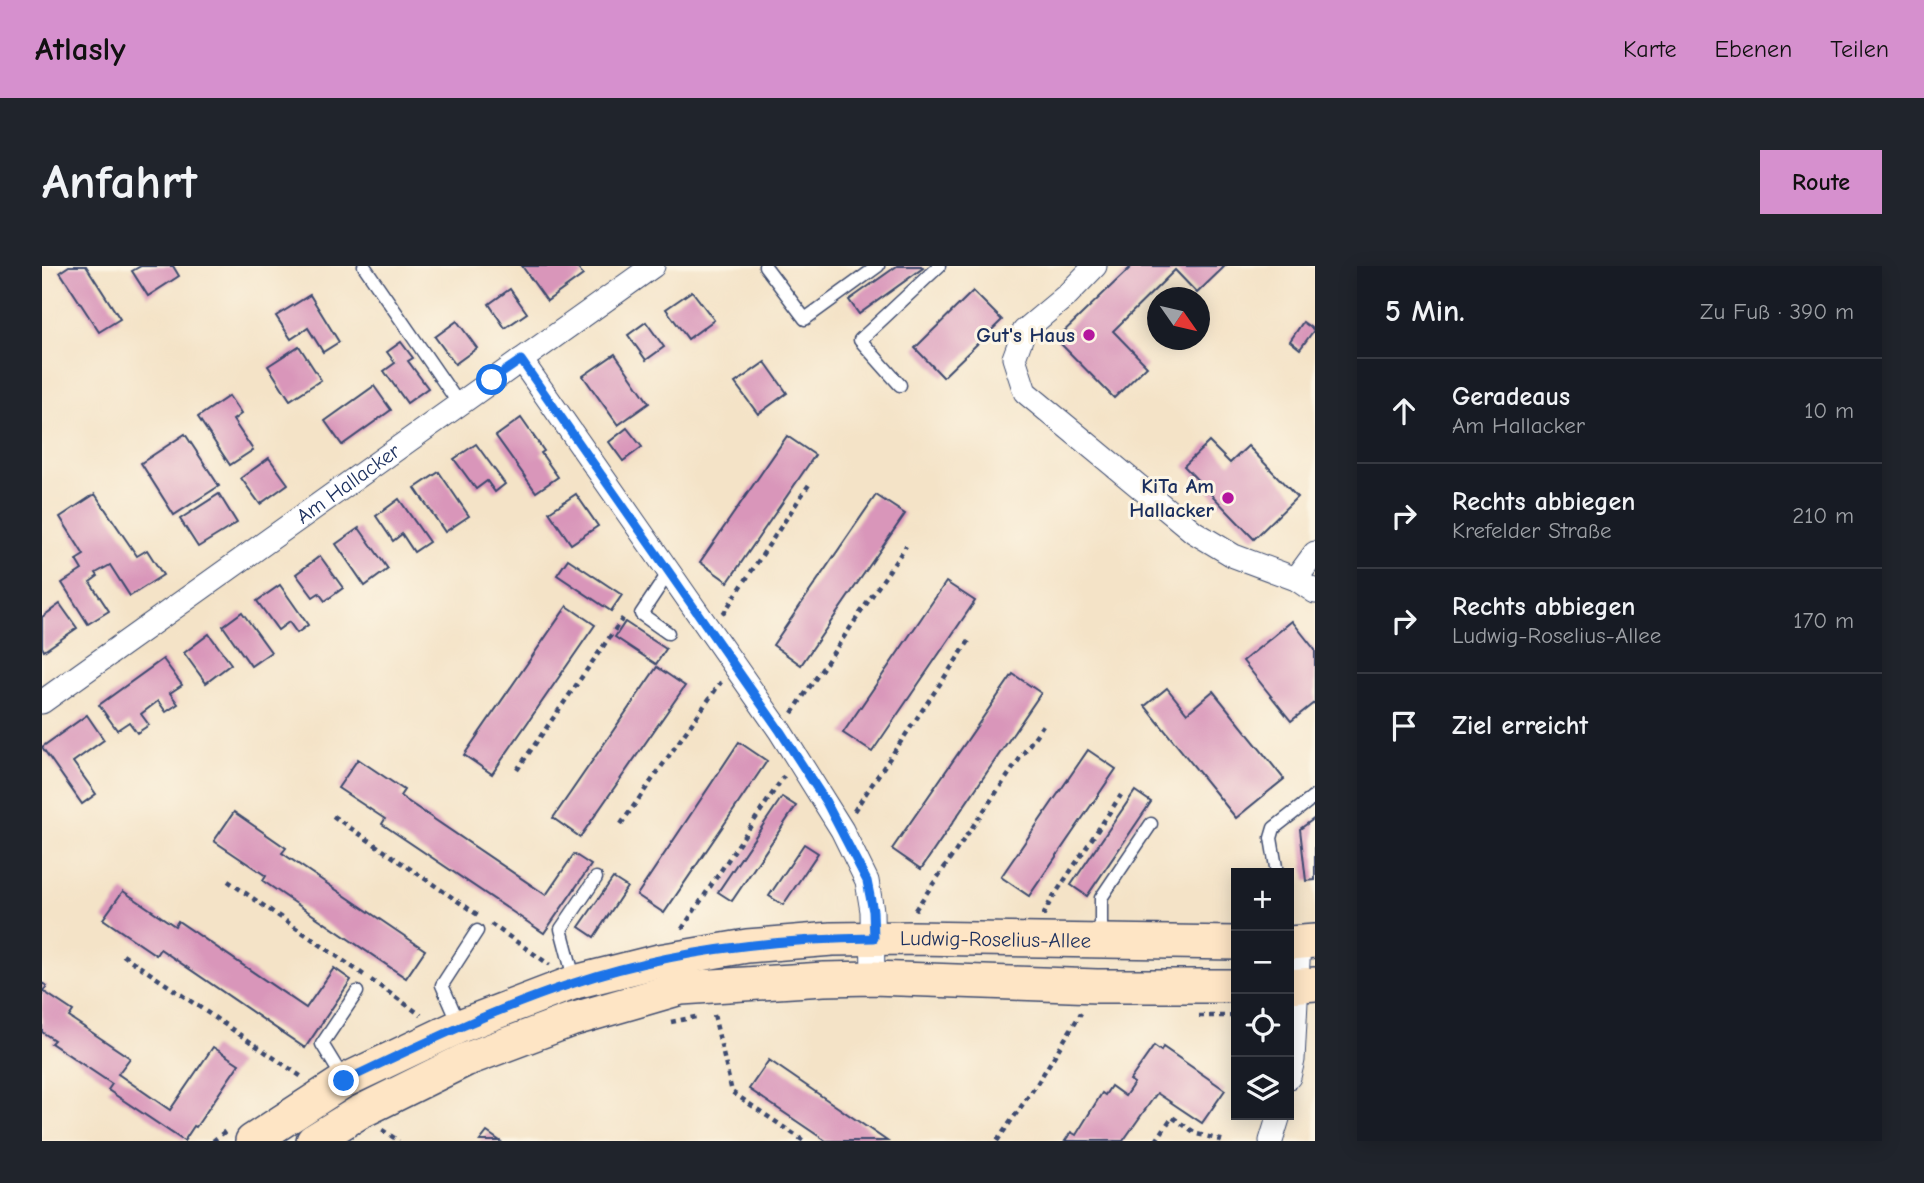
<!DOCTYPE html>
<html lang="de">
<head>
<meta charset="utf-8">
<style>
  body { margin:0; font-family:"Comic Neue",sans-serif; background:#20242c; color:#f1f3f6 }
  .controls { position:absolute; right:21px; bottom:21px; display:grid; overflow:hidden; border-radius:0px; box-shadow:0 4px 18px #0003 }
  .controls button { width:63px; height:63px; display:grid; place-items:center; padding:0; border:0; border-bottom:2px solid #363941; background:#171b24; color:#f1f3f6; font:35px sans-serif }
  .compass { position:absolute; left:1105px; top:21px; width:63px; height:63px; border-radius:50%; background:#171b24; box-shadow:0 4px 18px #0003; rotate:124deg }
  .stop { position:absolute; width:21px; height:21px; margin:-16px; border:5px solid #1a73e8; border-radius:50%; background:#fff }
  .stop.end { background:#1a73e8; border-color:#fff; box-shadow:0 2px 7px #0008 }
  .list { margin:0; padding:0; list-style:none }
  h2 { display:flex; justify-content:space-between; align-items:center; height:91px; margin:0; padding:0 28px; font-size:30px }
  h2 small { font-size:23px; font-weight:400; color:#9ea1a6 }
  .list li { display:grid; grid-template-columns:46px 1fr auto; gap:21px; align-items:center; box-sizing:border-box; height:105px; padding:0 28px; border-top:2px solid #363941 }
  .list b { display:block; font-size:26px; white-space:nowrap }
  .list p { margin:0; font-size:23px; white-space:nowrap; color:#9ea1a6 }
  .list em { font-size:23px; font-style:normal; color:#9ea1a6 }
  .icon { flex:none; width:38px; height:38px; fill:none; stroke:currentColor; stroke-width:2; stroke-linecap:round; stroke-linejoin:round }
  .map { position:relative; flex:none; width:1273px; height:875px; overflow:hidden; border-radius:0px }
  header { display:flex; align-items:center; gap:42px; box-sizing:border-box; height:98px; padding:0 35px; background:#d690ce; color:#111 }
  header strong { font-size:33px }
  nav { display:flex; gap:38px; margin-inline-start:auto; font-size:24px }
  .intro { display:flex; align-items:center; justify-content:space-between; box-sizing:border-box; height:168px; padding:0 42px }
  h1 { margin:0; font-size:49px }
  .button { padding:18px 32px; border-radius:0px; background:#d690ce; color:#111; font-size:24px; font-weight:700 }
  main { display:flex; gap:42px; padding:0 42px }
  aside { flex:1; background:#171b24; border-radius:0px; box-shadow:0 4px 18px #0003 }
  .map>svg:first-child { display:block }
  .building { fill:#d996ba }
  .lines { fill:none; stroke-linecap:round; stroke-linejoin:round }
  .lane-casing { stroke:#3c4a6e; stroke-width:15 }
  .street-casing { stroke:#3c4a6e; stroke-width:25 }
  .secondary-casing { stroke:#3c4a6e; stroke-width:36 }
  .path { stroke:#3c4a6e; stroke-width:4.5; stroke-dasharray:5 5; stroke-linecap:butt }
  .lane { stroke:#fff; stroke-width:12 }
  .street { stroke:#fff; stroke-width:23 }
  .secondary { stroke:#fee5c5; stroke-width:33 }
  .route { stroke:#1a73e8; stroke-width:9 }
  .poi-dot { fill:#b5179e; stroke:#fcf5e5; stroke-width:2.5 }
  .labels { text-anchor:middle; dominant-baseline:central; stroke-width:6; stroke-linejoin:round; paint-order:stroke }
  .poi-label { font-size:21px; font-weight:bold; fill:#1b2f5e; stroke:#fcf5e5; text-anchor:end }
  .street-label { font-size:21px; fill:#1b2f5e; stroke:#fcf5e5 }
</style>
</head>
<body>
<header>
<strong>Atlasly</strong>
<nav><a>Karte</a><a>Ebenen</a><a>Teilen</a></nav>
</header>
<div class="intro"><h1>Anfahrt</h1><a class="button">Route</a></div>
<main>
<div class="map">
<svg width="1273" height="875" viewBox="0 0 1273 875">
  <rect width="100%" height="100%" fill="#fcf5e5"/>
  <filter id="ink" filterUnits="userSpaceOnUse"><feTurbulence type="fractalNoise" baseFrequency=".0143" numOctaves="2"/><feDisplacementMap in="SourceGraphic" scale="14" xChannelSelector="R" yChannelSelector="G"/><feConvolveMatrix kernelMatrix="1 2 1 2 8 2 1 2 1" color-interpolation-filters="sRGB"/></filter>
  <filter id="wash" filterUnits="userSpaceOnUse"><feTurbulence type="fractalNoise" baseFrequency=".00686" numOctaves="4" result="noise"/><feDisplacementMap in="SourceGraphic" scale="28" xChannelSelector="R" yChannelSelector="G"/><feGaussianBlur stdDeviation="1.57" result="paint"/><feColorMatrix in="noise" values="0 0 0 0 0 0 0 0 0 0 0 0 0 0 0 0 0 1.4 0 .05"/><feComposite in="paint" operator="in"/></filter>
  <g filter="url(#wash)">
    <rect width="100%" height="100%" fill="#f4e3c7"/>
    <g id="blocks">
      <!-- building -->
      <g class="building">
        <polygon points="27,0 44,0 78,53 57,66 18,6"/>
        <polygon points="99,0 131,0 137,10 106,30 90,5"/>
        <polygon points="480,0 534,0 541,9 505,35"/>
        <polygon points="855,0 879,0 881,2 817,48 807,34"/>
        <polygon points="1090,0 1183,0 1155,27 1133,4 1071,65 1105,100 1072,132 1014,73"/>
        <polygon points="468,23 485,47 463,62 447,38"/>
        <polygon points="650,25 672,54 646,73 624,43"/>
        <polygon points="931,25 960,54 901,111 873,82"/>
        <polygon points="268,29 297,76 281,86 266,62 249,73 234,50"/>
        <polygon points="415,55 435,82 413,98 393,71"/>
        <polygon points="604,56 622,81 604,94 586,69"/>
        <polygon points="1261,56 1272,64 1258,83 1248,75"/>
        <polygon points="359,76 371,92 366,95 386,122 365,137 342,105 353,97 345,86"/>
        <polygon points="257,80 279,114 248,134 226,100"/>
        <polygon points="573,88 607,137 576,159 541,110"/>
        <polygon points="723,96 745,127 716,148 693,117"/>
        <polygon points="332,120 349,144 300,179 283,155"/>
        <polygon points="187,130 199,148 191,154 211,184 188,199 156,151"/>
        <polygon points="479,152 502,185 499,187 516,211 494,226 454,170"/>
        <polygon points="585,162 600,181 581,195 567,176"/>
        <polygon points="143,168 177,220 132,249 99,197"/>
        <polygon points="745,170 773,189 686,316 658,296"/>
        <polygon points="1167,176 1188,197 1206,180 1255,231 1212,273 1142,200"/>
        <polygon points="434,178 463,218 453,226 445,215 434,223 412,193"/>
        <polygon points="227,192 246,218 218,238 199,212"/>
        <polygon points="397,206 427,250 403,266 373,222"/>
        <polygon points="53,228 95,290 105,284 121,309 88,330 68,299 54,307 56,310 48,316 67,345 46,358 20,317 40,304 34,294 42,289 18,251"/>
        <polygon points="177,228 195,257 156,281 138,253"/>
        <polygon points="534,228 556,260 529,278 507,246"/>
        <polygon points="834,229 863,248 759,399 731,379"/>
        <polygon points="357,233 387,276 372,286 360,268 351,275 334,250"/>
        <polygon points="317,262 346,303 323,320 294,278"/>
        <polygon points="278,290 301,322 283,335 277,327 271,331 254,308"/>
        <polygon points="526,293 580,329 569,345 515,309"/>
        <polygon points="904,316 933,335 830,486 801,467"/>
        <polygon points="238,319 266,359 255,367 247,356 236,364 215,335"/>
        <polygon points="18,338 35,362 2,385 0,381 0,351"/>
        <polygon points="525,340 553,359 450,508 422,489"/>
        <polygon points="200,346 229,386 209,400 181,360"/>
        <polygon points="1250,355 1273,384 1273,436 1249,455 1201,395"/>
        <polygon points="583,356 624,383 614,398 573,371"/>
        <polygon points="167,368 189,398 164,417 142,387"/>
        <polygon points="121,393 140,419 128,427 136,438 124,446 116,435 99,448 107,459 95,467 87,456 75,464 57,439"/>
        <polygon points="615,401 643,420 538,571 511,552"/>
        <polygon points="971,408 999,427 879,603 850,583"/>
        <polygon points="1125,422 1145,447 1171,425 1242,513 1194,552 1103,440"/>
        <polygon points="45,449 62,474 31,496 54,528 40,538 0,481"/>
        <polygon points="697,476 725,495 622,647 595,629"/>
        <polygon points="1046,484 1074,503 987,630 959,611"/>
        <polygon points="316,493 362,524 358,530 504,629 532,588 549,599 502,667 340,558 343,553 296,522"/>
        <polygon points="1093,525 1109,536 1045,630 1029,619"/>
        <polygon points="740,531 754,540 690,635 676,626"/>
        <polygon points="192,546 244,582 240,587 383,684 364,712 221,615 224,610 172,575"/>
        <polygon points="1273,552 1273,614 1264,615 1258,563"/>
        <polygon points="762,578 776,587 741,639 727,630"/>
        <polygon points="571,612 585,621 552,671 537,661"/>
        <polygon points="81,625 133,660 136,655 264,742 292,702 309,714 263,782 118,683 114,689 61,653"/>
        <polygon points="0,717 5,720 1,725 31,745 27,751 88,792 76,808 128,844 171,781 197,798 154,861 152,860 142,875 66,824 70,818 9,777 12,774 0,766"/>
        <polygon points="1112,780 1119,785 1121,781 1183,824 1160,857 1115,827 1081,875 1023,875 1029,866 1034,869 1060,827 1063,829 1069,820 1083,830 1092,817 1088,814"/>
        <polygon points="727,794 775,827 845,875 784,875 707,823"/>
        <polygon points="445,866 458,875 438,875"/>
      </g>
    </g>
  </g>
  <g filter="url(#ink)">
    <use href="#blocks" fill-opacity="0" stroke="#3c4a6e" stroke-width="2"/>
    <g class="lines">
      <!-- lane casing -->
      <g class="lane-casing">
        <g id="lane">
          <polyline points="322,0 417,138"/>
          <polyline points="723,0 763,53 836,0"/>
          <polyline points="858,119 818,74 897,0"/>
          <polyline points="626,367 599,348 627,306"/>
          <polyline points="1235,607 1229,572 1232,562 1273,530"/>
          <polyline points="1059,672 1059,632 1109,558"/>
          <polyline points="533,716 519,663 554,612"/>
          <polyline points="418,760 400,719 435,665"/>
          <polyline points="302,814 280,778 315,726"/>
        </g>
      </g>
      <!-- street casing -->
      <g class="street-casing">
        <g id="street">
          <polyline points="1053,0 1025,29 982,65 972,92 983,126 1152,266 1192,290 1254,313 1273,326"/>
          <polyline points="479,94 738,465 800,564 825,615 830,645 831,712"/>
          <polyline points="1254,313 1273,287"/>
          <path id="s1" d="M0 436 611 0"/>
          <polyline points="1247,811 1251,794 1257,677"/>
          <polyline points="1229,875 1237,849"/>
        </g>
      </g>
      <!-- secondary casing -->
      <g class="secondary-casing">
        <g id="secondary">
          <polyline points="1247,677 1273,675"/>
          <polyline points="1247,720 1273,718"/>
          <path id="s2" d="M210 875 302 815 418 760 533 716 617 695 705 680 790 673 870 672 1194 677"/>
          <polyline points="271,875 316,847 423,794 529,754 639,722 782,713 831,712 1055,720 1194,720"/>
        </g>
      </g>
      <!-- path -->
      <g class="path">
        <polyline points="681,348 768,217"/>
        <polyline points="750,447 864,280"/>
        <polyline points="475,504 583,349"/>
        <polyline points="812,545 927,375"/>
        <polyline points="291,550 436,649"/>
        <polyline points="579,558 679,416"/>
        <polyline points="186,615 322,709"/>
        <polyline points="873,644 1003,456"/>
        <polyline points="1001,650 1008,636 1079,529"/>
        <polyline points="449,658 508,699"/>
        <polyline points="640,663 742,510"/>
        <polyline points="81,689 260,811"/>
        <polyline points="329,714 379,749"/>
        <polyline points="672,749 690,826 762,875"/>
        <polyline points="1157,750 1194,750"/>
        <polyline points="629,756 658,750"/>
        <polyline points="340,864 357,875"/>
        <polyline points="171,875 186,863"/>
        <polyline points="955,875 995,818 1039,747"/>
        <polyline points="1114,875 1130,851 1155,868 1183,875"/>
      </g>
      <!-- lane -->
      <use href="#lane" class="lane"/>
      <!-- street -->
      <use href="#street" class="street"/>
      <!-- secondary -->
      <use href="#secondary" class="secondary"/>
    </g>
  </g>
  <g class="lines" filter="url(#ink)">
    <!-- route -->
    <path class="route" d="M302 815C377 779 453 743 532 717 628 685 732 673 832 672L831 645 825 615 784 536 738 465 479 94 450 114"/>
  </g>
  <!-- markers -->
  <g class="poi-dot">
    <circle cx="1047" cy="69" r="7"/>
    <circle cx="1186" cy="232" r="7"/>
  </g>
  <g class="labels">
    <!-- poi labels -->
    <g class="poi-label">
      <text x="1033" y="69">Gut's Haus</text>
      <text x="1172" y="220">KiTa Am<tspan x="1172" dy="24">Hallacker</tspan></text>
    </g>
    <!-- street labels -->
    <g class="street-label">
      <text stroke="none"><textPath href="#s1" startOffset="376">Am Hallacker</textPath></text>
      <text stroke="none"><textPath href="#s2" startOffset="786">Ludwig-Roselius-Allee</textPath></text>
    </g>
  </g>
</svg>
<div class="controls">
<button>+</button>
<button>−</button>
<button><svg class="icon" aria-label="locate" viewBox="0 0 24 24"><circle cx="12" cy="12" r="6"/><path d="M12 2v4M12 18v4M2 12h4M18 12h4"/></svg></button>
<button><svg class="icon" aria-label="layers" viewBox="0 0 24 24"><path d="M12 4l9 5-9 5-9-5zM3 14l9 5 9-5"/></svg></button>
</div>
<svg class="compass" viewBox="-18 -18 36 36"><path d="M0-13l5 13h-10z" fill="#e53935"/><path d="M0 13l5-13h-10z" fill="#9ea1a6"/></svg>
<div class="stop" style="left:450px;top:114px"></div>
<div class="stop end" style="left:302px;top:815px"></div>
</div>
<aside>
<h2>5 Min.<small>Zu Fuß · 390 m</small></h2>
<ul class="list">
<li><svg class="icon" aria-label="ahead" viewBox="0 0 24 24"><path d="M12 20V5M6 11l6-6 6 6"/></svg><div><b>Geradeaus</b><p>Am Hallacker</p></div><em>10 m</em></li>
<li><svg class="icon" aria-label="right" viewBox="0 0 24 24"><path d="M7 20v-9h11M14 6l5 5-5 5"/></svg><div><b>Rechts abbiegen</b><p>Krefelder Straße</p></div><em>210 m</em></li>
<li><svg class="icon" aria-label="right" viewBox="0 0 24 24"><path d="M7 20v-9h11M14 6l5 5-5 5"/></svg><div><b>Rechts abbiegen</b><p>Ludwig-Roselius-Allee</p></div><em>170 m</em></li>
<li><svg class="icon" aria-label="arrive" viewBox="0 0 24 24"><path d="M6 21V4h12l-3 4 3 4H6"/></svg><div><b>Ziel erreicht</b></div></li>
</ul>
</aside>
</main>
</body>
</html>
